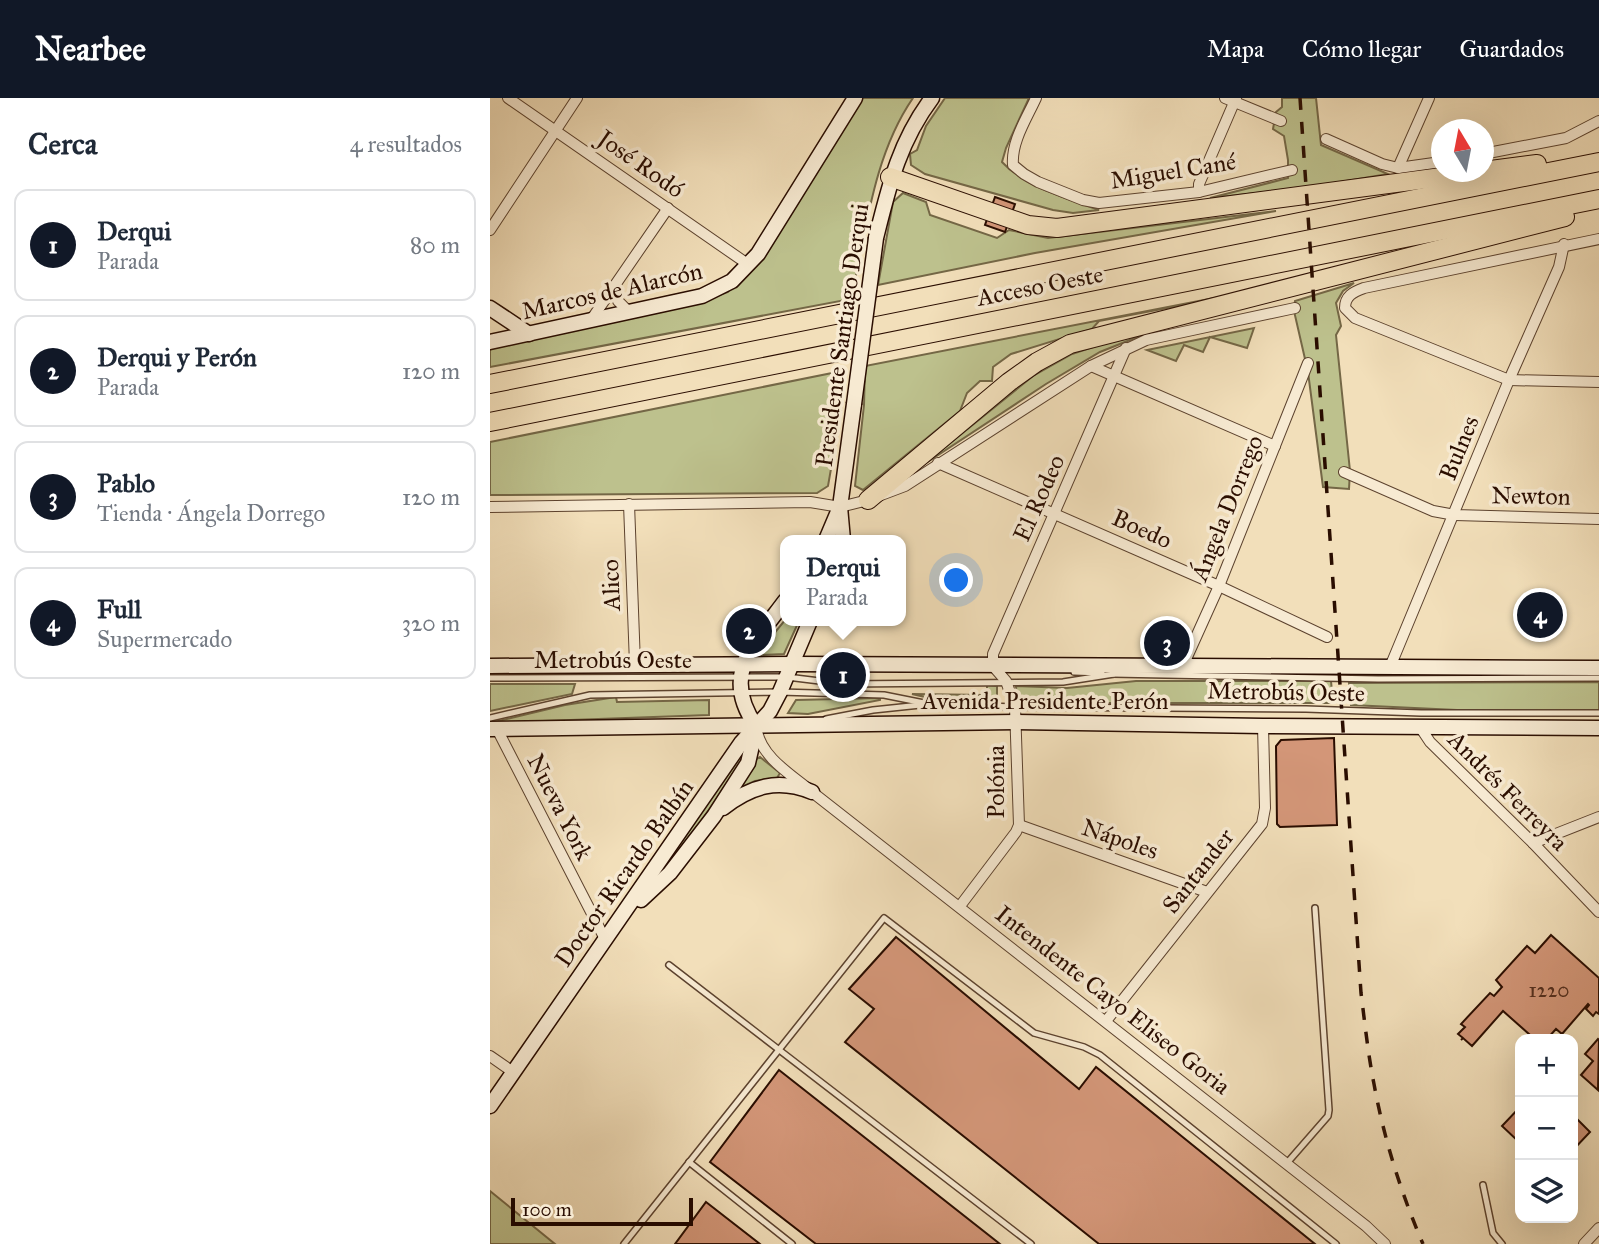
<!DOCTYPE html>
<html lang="es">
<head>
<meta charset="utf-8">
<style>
  body { margin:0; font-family:"IM FELL Great Primer",serif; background:#f2f2f3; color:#1f2937 }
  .controls { position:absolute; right:21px; bottom:21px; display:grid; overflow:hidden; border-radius:14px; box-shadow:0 7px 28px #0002 }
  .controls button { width:63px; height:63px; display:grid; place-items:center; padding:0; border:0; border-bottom:2px solid #e0e1e3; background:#fff; color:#1f2937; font:35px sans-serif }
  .compass { position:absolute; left:941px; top:21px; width:63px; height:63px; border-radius:50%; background:#fff; box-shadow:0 7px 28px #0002; rotate:350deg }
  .scale { position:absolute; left:21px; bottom:18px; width:182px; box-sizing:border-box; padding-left:7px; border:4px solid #2a0d00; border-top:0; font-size:19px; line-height:24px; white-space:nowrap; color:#2a0d00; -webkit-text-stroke:5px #f7ead2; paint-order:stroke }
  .you { position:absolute; left:467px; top:483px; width:24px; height:24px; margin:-18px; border:5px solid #fff; border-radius:50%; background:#1a73e8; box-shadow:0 0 0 10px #1a73e833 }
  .badge { display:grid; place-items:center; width:46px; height:46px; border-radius:50%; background:#111827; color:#fff; font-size:23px; font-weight:700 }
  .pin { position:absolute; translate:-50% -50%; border:4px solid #fff; box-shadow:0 2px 7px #0006 }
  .popup { position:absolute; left:290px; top:437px; width:126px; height:91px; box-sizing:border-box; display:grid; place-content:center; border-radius:14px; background:#fff; filter:drop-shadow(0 2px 5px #0005); font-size:23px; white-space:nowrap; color:#747a83 }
  .popup b { font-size:26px; color:#1f2937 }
  .popup::after { content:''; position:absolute; left:50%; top:100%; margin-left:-14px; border:14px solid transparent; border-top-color:#fff }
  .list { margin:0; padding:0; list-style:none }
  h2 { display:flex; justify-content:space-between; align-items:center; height:91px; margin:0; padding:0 28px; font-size:30px }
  h2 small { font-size:23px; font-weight:400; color:#747a83 }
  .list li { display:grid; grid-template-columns:46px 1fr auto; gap:21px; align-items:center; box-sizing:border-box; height:112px; margin:0 14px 14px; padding:0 14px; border:2px solid #e0e1e3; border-radius:14px }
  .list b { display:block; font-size:26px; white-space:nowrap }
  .list p { margin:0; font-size:23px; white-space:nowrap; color:#747a83 }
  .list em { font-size:23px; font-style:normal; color:#747a83 }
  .icon { flex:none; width:38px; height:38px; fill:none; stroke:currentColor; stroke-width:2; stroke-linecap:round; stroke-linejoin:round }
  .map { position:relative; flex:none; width:1109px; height:1146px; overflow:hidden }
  header { display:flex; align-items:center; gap:42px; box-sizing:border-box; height:98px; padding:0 35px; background:#111827; color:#fff }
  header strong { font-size:33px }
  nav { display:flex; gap:38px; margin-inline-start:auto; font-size:24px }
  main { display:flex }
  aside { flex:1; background:#fff }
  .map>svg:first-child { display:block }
  .green { fill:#bdc18d; stroke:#746746; stroke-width:2 }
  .building { fill:#d39678; stroke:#2a0d00; stroke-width:2 }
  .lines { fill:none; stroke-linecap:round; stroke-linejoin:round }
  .lane-casing { stroke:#5c422e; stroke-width:8 }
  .street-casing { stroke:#5c422e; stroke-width:12 }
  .secondary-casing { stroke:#2a0d00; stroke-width:17 }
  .highway-casing { stroke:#2a0d00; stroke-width:20 }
  .lane { stroke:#f7ead2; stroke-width:5 }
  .street { stroke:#f7ead2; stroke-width:10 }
  .secondary { stroke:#f7ead2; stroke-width:14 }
  .highway { stroke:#f2dfba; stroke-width:18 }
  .rail { stroke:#2a0d00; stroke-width:3.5; stroke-dasharray:12 12; stroke-linecap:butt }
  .secondary-bridge-casing { stroke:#2a0d00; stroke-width:17; stroke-linecap:butt }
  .secondary-bridge { stroke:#f7ead2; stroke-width:14 }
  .labels { text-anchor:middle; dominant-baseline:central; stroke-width:7; stroke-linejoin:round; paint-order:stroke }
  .number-label { font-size:21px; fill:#542f1e }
  .street-label { font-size:24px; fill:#2a0d00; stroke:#f7ead2 }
</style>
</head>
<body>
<header>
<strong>Nearbee</strong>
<nav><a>Mapa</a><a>Cómo llegar</a><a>Guardados</a></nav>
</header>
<main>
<aside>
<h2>Cerca<small>4 resultados</small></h2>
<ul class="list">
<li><span class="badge">1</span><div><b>Derqui</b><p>Parada</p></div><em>80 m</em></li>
<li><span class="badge">2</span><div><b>Derqui y Perón</b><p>Parada</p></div><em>120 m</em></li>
<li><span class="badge">3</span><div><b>Pablo</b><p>Tienda · Ángela Dorrego</p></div><em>120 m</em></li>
<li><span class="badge">4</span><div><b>Full</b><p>Supermercado</p></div><em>320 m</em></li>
</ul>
</aside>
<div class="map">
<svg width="1109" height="1146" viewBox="0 0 1109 1146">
  <rect width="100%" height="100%" fill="#f2dfba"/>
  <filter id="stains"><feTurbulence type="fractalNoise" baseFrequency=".00286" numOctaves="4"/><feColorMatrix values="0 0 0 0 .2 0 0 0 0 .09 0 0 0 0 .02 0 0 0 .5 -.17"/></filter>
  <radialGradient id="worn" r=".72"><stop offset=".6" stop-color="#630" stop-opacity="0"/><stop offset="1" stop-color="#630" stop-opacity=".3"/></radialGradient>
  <!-- green -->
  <g class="green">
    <path d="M370 0H423C383 58 376 134 361 201L0 269V248L210 204 238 194Z"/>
    <path d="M455 0H539L516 50 512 64C536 90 577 100 609 112L583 115 563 112 435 76 421 67 420 56 427 52 436 28Z"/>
    <polygon points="792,0 826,0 831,47 898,76 820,89 720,100 798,80 798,62 794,38 783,31 786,14 792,9"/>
    <polygon points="413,95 436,104 440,117 507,140 519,132 558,140 786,113 545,155 388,187 403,104"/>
    <polygon points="806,184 808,185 609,223 602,231 521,256 503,269 502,283 490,283 477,295 470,313 373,392 365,388 374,307 375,268"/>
    <polygon points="864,185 853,193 846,205 851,228 846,237 860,373 859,391 833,389 818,274 804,213 805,203"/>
    <polygon points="764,230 757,250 720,239 713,254 694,247 686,263 657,252"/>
    <polygon points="660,234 610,254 556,286 433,367 543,278 582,256 621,243"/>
    <polygon points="352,273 351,314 338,388 327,395 0,397 0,344"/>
    <polygon points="295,522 309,523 294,556 270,557 269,554"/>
    <polygon points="646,583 841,583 843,605 527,605 526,588 577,590"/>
    <polygon points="1109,584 1109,614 1076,617 861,607 859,585"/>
    <polygon points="0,586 85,586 82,596 0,613"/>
    <polygon points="497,587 507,588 507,603 439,600 422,596 497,597"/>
    <polygon points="126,599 127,604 219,602 219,617 0,625 75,607"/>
    <polygon points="390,600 390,602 318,616 298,615 306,602"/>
    <polygon points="255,647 253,661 179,771 155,792"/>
    <polygon points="270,659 290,675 287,680 265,683 247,691 265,662"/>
    <polygon points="0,1093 65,1146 0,1146"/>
  </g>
  <!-- building -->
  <g class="building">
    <polygon points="505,99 525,106 515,134 495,127"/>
    <polygon points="844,640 847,727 790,729 787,726 786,648 791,642"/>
    <polygon points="1061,837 1109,880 1109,916 1106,914 1103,918 1096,911 1099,907 1098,906 1072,936 1066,931 1057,941 1037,941 1040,937 1013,913 982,948 973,940 971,942 973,940 968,936 975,929 971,926 1000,895 1004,898 1012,889 1006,882 1037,848 1045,855"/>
    <polygon points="406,839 589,991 606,969 825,1146 609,1146 355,944 384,911 359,891"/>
    <polygon points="1108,941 1109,942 1108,992 1091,977 1103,963 1095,956"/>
    <polygon points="289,972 510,1146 326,1146 220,1064"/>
    <polygon points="1030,1009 1030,1045 1012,1028"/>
    <polygon points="1083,1017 1100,1034 1083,1052"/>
    <polygon points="216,1104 270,1146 185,1146"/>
  </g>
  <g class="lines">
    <!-- lane casing -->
    <g class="lane-casing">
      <g id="lane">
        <polyline points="584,574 612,575"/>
        <polyline points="622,576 888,581 1109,580"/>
        <polyline points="0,580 297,579 354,586 573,584 624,576"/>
        <polyline points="0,620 100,597 290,594 394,597 434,605"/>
        <polyline points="336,621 383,612 440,606 525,609 816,611 931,615 1109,615"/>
        <polyline points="179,867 541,1146"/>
        <polyline points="199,1064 302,1146"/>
        <polyline points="797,1065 838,1018 839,1012 825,810"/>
        <polyline points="993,1087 1003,1135 1012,1146"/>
        <polyline points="134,1146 394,820 544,935 594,949 610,957 846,1146"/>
      </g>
    </g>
    <!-- street casing -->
    <g class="street-casing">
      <g id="street">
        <polyline points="18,0 259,167"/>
        <path d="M546 0C537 20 521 44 523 67L534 76 548 84 593 102 609 105 709 94 802 72"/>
        <polyline points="735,0 791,23"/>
        <polyline points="836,41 892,66 908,70 951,64"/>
        <polyline points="993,56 1076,40 1109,23"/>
        <polyline points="908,70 939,0"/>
        <polyline points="709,94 709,86 746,0"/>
        <polyline points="0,132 87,0"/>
        <path d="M1109 141 874 190C863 194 855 198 855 210L865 220 1019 282 1109 284"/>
        <polyline points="124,188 128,203 139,214"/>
        <polyline points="101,222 178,110"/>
        <polyline points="601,268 785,348"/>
        <polyline points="448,365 729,488 837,539"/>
        <polyline points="854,374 943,413 965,417 1109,421"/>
        <polyline points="139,406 145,566"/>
        <polyline points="0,409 320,404 350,409 378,402 415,388 601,268 656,242 805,210"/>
        <polyline points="695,569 697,559 729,488 818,265"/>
        <polyline points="900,569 1019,282 1069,169 1074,146"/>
        <polyline points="930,629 940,644 1043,745 1109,814"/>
        <polyline points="7,631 116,843"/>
        <path d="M267 633C272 660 302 677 322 694L876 1128 895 1146"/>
        <polyline points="529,727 717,794"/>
        <polyline points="1043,745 1109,719"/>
        <polyline points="470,808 526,734 529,727 525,609 516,583 503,568 503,556 636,250"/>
        <polyline points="616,923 772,726 775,710 773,628"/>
        <polyline points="0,958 23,974"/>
        <polyline points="1094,1146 1109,1130"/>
      </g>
    </g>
    <!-- secondary casing -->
    <g class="secondary-casing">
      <g id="secondary">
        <path d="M386 140C399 88 409 44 442 0"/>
        <polyline points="0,210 39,236"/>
        <polyline points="0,244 212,198 242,183 268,156 365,0"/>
        <polyline points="350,409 353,442"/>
        <polyline points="336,442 350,409 364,306"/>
        <polyline points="0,568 303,566 1109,570"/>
        <path d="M266 628C230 577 264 545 295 503"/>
        <polyline points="0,631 526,624 773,628 1109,630"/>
        <path d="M233 710C261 688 288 680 322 694"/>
        <polyline points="151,802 180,775 224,718 258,665 266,630"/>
        <polyline points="0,1008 251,645 280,613 290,594 320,523"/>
      </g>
    </g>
    <!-- highway casing -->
    <g class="highway-casing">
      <g id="highway">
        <polyline points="993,73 1047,66"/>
        <polyline points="400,79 538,127 567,130 989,74"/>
        <polyline points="0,286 1109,64"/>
        <polyline points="0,324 1109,101"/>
        <polyline points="378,402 519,284 547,264 580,246 1075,119"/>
      </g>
    </g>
    <!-- lane -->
    <use href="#lane" class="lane"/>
    <!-- street -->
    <use href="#street" class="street"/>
    <!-- secondary -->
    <use href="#secondary" class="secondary"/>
    <!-- highway -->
    <use href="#highway" class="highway"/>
    <!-- rail -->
    <path class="rail" d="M810 0 871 895C875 926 878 956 884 986 894 1041 911 1095 933 1146"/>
    <!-- secondary-bridge casing -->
    <g class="secondary-bridge-casing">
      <polyline id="secondary-bridge" points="364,306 386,140"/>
    </g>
    <!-- secondary-bridge -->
    <use href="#secondary-bridge" class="secondary-bridge"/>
  </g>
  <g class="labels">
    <!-- number labels -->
    <g class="number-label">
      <text x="1059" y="892">1220</text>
    </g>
    <!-- street labels -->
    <g class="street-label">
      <text transform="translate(151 66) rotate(35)">José Rodó</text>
      <text transform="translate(683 73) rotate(-9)">Miguel Cané</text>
      <text transform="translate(550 188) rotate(-11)">Acceso Oeste</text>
      <text transform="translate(122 193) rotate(-13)">Marcos de Alarcón</text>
      <text transform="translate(352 237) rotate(-82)">Presidente Santiago Derqui</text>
      <text transform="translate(969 350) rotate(-68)">Bulnes</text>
      <text transform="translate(1041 398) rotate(1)">Newton</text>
      <text transform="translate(549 400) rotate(-66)">El Rodeo</text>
      <text transform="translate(737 410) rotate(-68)">Ángela Dorrego</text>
      <text transform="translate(652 431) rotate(24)">Boedo</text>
      <text transform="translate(121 487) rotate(-92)">Alico</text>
      <text x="123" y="562">Metrobús Oeste</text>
      <text transform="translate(796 594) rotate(1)">Metrobús Oeste</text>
      <text x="555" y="603">Avenida Presidente Perón</text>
      <text transform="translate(506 684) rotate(-90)">Polónia</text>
      <text transform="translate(1018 693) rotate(45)">Andrés Ferreyra</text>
      <text transform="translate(70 709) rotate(63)">Nueva York</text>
      <text transform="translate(630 741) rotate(19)">Nápoles</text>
      <text transform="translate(708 773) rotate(-52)">Santander</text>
      <text transform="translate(134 775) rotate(-55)">Doctor Ricardo Balbín</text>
      <text transform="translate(623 902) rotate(38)">Intendente Cayo Eliseo Goria</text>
    </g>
  </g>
  <rect width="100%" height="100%" filter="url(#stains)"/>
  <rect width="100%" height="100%" fill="url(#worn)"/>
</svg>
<div class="controls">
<button>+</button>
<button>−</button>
<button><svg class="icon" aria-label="layers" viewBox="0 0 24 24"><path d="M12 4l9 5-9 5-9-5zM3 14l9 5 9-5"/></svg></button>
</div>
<svg class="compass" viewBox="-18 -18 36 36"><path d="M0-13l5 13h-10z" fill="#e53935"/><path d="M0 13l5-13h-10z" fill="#747a83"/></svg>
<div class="scale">100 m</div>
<div class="you"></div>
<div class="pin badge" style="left:353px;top:577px">1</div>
<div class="popup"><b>Derqui</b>Parada</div>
<div class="pin badge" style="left:259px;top:533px">2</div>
<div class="pin badge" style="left:677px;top:545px">3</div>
<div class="pin badge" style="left:1050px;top:517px">4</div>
</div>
</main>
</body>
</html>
